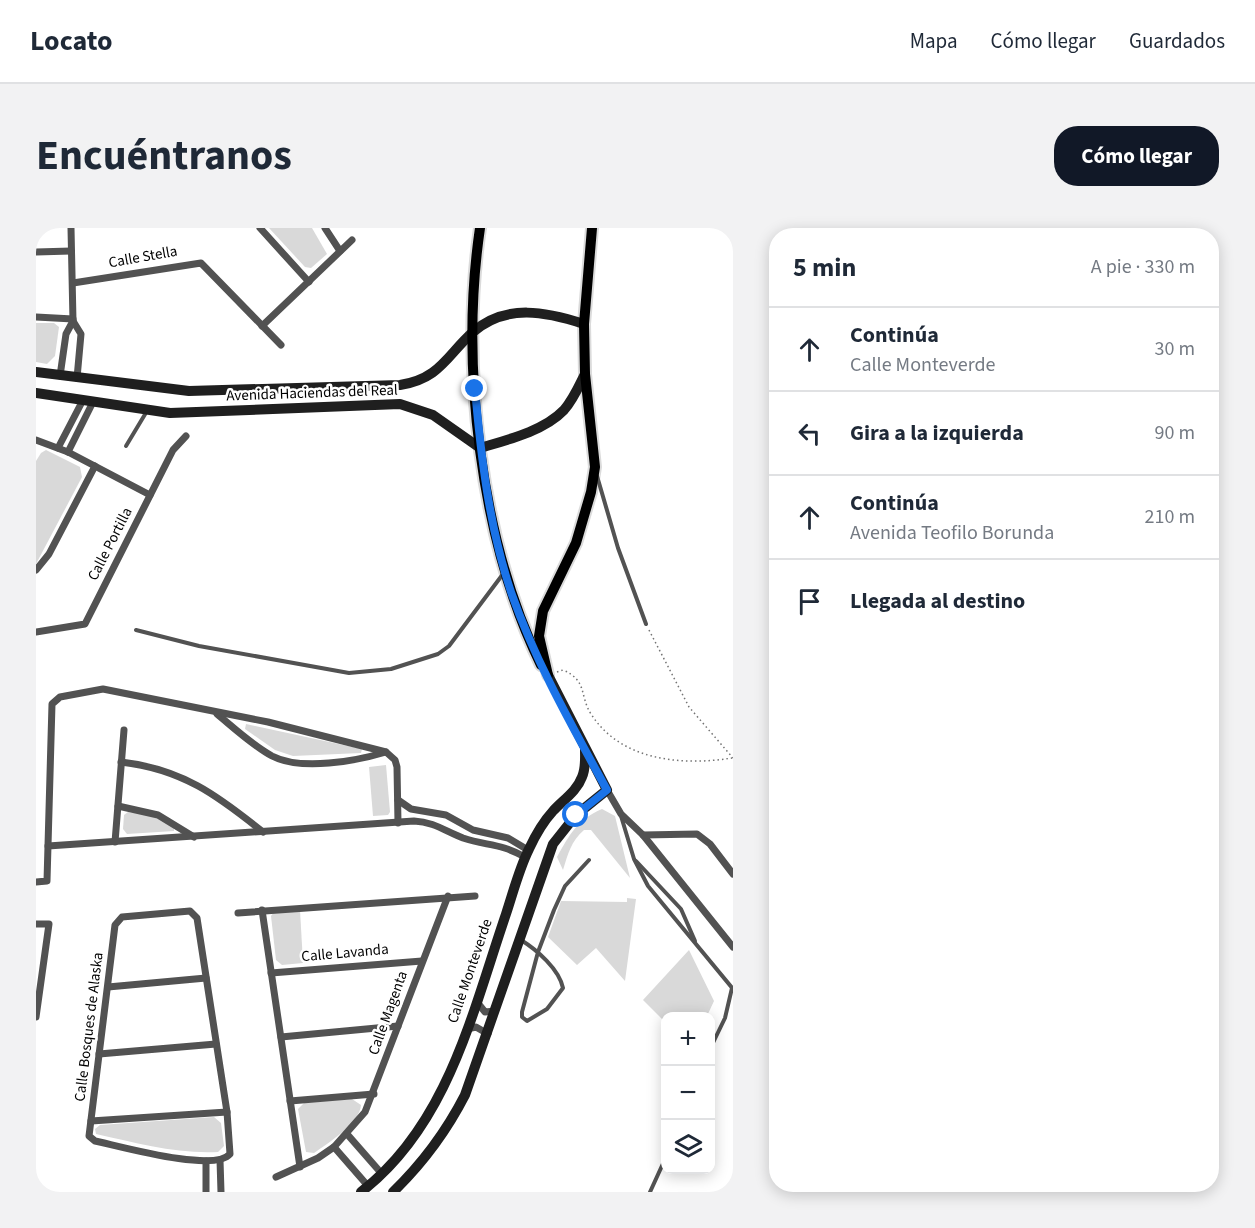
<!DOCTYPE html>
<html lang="es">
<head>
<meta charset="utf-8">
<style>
  body { margin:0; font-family:"Source Sans 3",sans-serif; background:#f2f2f3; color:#1f2937 }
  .controls { position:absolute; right:18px; bottom:18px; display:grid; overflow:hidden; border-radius:12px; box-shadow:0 3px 15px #0003 }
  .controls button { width:54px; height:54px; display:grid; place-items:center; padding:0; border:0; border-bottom:2px solid #e0e1e3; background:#fff; color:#1f2937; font:30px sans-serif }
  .stop { position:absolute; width:18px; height:18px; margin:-14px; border:4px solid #1a73e8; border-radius:50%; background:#fff }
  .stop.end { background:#1a73e8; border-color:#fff; box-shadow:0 2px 6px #0008 }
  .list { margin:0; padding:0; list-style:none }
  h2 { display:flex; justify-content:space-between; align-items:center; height:78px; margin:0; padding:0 24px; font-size:26px }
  h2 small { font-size:20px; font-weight:400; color:#747a83 }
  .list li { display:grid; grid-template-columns:39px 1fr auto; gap:18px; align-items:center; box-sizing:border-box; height:84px; padding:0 24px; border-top:2px solid #e0e1e3 }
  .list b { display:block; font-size:22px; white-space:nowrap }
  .list p { margin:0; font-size:20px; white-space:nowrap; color:#747a83 }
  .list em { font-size:20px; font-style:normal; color:#747a83 }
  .icon { flex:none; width:33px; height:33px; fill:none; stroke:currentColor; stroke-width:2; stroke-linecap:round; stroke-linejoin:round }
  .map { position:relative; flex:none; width:697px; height:964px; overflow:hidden; border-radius:24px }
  header { display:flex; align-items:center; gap:36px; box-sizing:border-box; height:84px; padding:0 30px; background:#fff; border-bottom:2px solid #e0e1e3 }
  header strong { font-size:28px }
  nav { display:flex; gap:33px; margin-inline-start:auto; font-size:21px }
  .intro { display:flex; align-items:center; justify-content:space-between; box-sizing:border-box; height:144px; padding:0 36px }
  h1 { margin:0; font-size:42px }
  .button { padding:15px 27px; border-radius:24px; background:#111827; color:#fff; font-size:21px; font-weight:700 }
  main { display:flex; gap:36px; padding:0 36px }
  aside { flex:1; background:#fff; border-radius:24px; box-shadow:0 3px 15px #0003 }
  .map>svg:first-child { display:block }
  .green { fill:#d9d9d9 }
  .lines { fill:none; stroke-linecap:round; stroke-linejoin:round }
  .primary-casing { stroke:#dbdbdb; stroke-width:14 }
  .path { stroke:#747474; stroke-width:1.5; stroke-dasharray:1.5 3; stroke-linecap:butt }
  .lane { stroke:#525252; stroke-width:4 }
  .street { stroke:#525252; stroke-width:7 }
  .secondary { stroke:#1f1f1f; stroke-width:10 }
  .primary { stroke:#000; stroke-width:10 }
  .route { stroke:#1a73e8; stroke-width:8 }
  .labels { text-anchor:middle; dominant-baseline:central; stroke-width:5; stroke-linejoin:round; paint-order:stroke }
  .street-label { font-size:15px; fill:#000; stroke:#fff }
</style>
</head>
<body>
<header>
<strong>Locato</strong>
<nav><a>Mapa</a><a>Cómo llegar</a><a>Guardados</a></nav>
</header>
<div class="intro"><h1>Encuéntranos</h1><a class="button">Cómo llegar</a></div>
<main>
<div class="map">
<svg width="697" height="964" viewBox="0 0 697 964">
  <rect width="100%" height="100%" fill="#fff"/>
  <!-- green -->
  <g class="green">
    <polygon points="233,0 276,0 291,26 275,40 269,39"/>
    <polygon points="0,95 18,95 23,99 19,128 11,136 0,134"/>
    <polygon points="10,222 44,239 46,249 0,336 0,233 5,225"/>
    <polygon points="210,496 326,521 325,525 257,528 239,522 209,501"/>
    <polygon points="350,537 354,584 352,587 337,588 333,539"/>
    <path d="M566 581 579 588 594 650 555 602H548C535 613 532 626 527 642L521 629C534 606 541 592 566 581Z"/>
    <polygon points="92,584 114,587 138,598 138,603 91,606 87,601 88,587"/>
    <polygon points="591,670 600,671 589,753 560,720 541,737 512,709 525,673 591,674"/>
    <polygon points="264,682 267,735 246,737 240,732 235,688 238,684"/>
    <polygon points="653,722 678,773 671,788 630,788 629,794 607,772"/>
    <path d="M316 871 325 877C324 895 291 916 278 925L270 924 262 881 269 874Z"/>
    <path d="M178 889 185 895 188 918 182 924C140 926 101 915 60 906L59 901 64 897Z"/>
  </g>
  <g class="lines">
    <!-- primary casing -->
    <g class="primary-casing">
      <g id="primary">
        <path d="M444 0C424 136 444 313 505 437"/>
        <polyline points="512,447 503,408 507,383 540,315 555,264 559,239 549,146 548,96 556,0"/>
      </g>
    </g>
    <!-- path -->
    <g class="path">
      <polyline points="613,402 653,479 697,530"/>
      <path d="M521 444 527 442C552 453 543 467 555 486 585 533 646 538 696 530"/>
    </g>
    <!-- lane -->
    <g class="lane">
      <polyline points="90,218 111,183"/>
      <polyline points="561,248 582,320 610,396"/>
      <polyline points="100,402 163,418 313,445 355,441 402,426 413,418 467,346"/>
      <polyline points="585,588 598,631 612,658 697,761"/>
      <polyline points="600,633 645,681 659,713"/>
      <path d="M485 712C501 722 523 741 527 760L511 781 491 793 486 789V784L502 724 518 682 529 658 553 632"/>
      <polyline points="674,821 689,790 696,760"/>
      <polyline points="614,964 630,929"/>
    </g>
    <!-- street -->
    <g class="street">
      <polyline points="35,0 37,93 45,106 41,150"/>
      <polyline points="224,0 273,54"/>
      <polyline points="289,0 304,23"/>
      <polyline points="0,24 35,23"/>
      <polyline points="37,55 165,35 245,117"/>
      <polyline points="0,89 37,91"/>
      <polyline points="226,98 316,12"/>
      <polyline points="24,148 30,106 37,93"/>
      <polyline points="0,212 32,224 114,267"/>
      <polyline points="22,220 47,172"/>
      <polyline points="32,224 57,174"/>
      <polyline points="0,342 13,326 59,238"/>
      <polyline points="0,404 49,396 137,222 150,208"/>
      <path d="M181 486C198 500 216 517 236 528 265 543 321 533 350 524"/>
      <path d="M85 534C146 541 181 567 227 604"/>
      <polyline points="571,562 585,586 607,607 697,719"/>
      <polyline points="362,572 375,581 410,587 437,602 472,610 492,622"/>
      <polyline points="82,578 122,587 158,609"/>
      <polyline points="607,607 661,606 674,616 697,646"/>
      <polyline points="79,614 88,502"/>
      <path d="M12 618 378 593C398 594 409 603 427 610 451 618 464 615 489 629"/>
      <polyline points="0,654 11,653 16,476 24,469 67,461 232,494 350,524 359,532 361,539 362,595"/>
      <polyline points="226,682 264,939"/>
      <path d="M154 683 161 690 191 884 194 926C178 945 83 918 59 913L53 908 79 697 86 689Z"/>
      <polyline points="202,685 439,668"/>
      <polyline points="0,696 13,696 0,789"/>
      <polyline points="235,745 386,733"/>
      <polyline points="72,759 170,750"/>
      <polyline points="441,774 449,784 459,783"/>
      <polyline points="431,801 440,799 452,806"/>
      <polyline points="245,809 362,798"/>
      <polyline points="63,826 180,816"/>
      <polyline points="254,873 338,866"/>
      <polyline points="55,893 191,884"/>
      <polyline points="311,906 346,946"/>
      <polyline points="298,919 332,958"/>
      <polyline points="184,932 185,964"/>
      <polyline points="240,949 282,930 298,919 329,884 412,668"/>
      <polyline points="170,964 170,933"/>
    </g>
    <!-- secondary -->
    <g class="secondary">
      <path d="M0 144 153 163 364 157C404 151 411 127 437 104 470 75 511 84 548 96"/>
      <path d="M0 165 134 185 364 176 397 187 444 220C471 212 508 203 528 182 537 172 543 158 549 146"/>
      <path d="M325 964C412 897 436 785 470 686 477 665 483 641 493 621 499 608 507 594 517 583 527 572 541 563 546 549 550 540 549 530 549 522"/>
      <path d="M357 964C387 935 410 904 429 867L517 616 540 587 571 562 512 447"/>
    </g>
    <!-- primary -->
    <use href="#primary" class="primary"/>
  </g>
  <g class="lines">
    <!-- route -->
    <path class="route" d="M439 161C445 229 453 298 475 364 499 433 536 498 571 562L540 587"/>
  </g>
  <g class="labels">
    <!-- street labels -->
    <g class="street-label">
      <text transform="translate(107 29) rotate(-10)">Calle Stella</text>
      <text transform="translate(276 165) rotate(-2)">Avenida Haciendas del Real</text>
      <text transform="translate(74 316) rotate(-63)">Calle Portilla</text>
      <text transform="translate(309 725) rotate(-5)">Calle Lavanda</text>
      <text transform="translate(434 743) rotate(-71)">Calle Monteverde</text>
      <text transform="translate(352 785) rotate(-70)">Calle Magenta</text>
      <text transform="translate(53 799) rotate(-83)">Calle Bosques de Alaska</text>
    </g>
  </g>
</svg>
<div class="controls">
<button>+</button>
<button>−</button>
<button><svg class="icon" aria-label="layers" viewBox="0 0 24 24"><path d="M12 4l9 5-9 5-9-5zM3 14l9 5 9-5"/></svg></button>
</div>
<div class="stop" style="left:540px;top:587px"></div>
<div class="stop end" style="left:439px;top:161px"></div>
</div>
<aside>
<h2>5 min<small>A pie · 330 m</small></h2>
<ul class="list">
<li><svg class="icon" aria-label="ahead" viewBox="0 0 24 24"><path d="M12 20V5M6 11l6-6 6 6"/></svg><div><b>Continúa</b><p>Calle Monteverde</p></div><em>30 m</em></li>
<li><svg class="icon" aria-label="left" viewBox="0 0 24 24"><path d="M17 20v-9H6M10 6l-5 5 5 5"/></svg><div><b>Gira a la izquierda</b></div><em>90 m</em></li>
<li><svg class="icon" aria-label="ahead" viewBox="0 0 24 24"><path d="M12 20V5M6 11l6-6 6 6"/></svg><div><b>Continúa</b><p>Avenida Teofilo Borunda</p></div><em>210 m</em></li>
<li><svg class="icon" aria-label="arrive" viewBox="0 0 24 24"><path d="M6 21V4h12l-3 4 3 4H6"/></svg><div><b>Llegada al destino</b></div></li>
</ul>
</aside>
</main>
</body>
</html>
